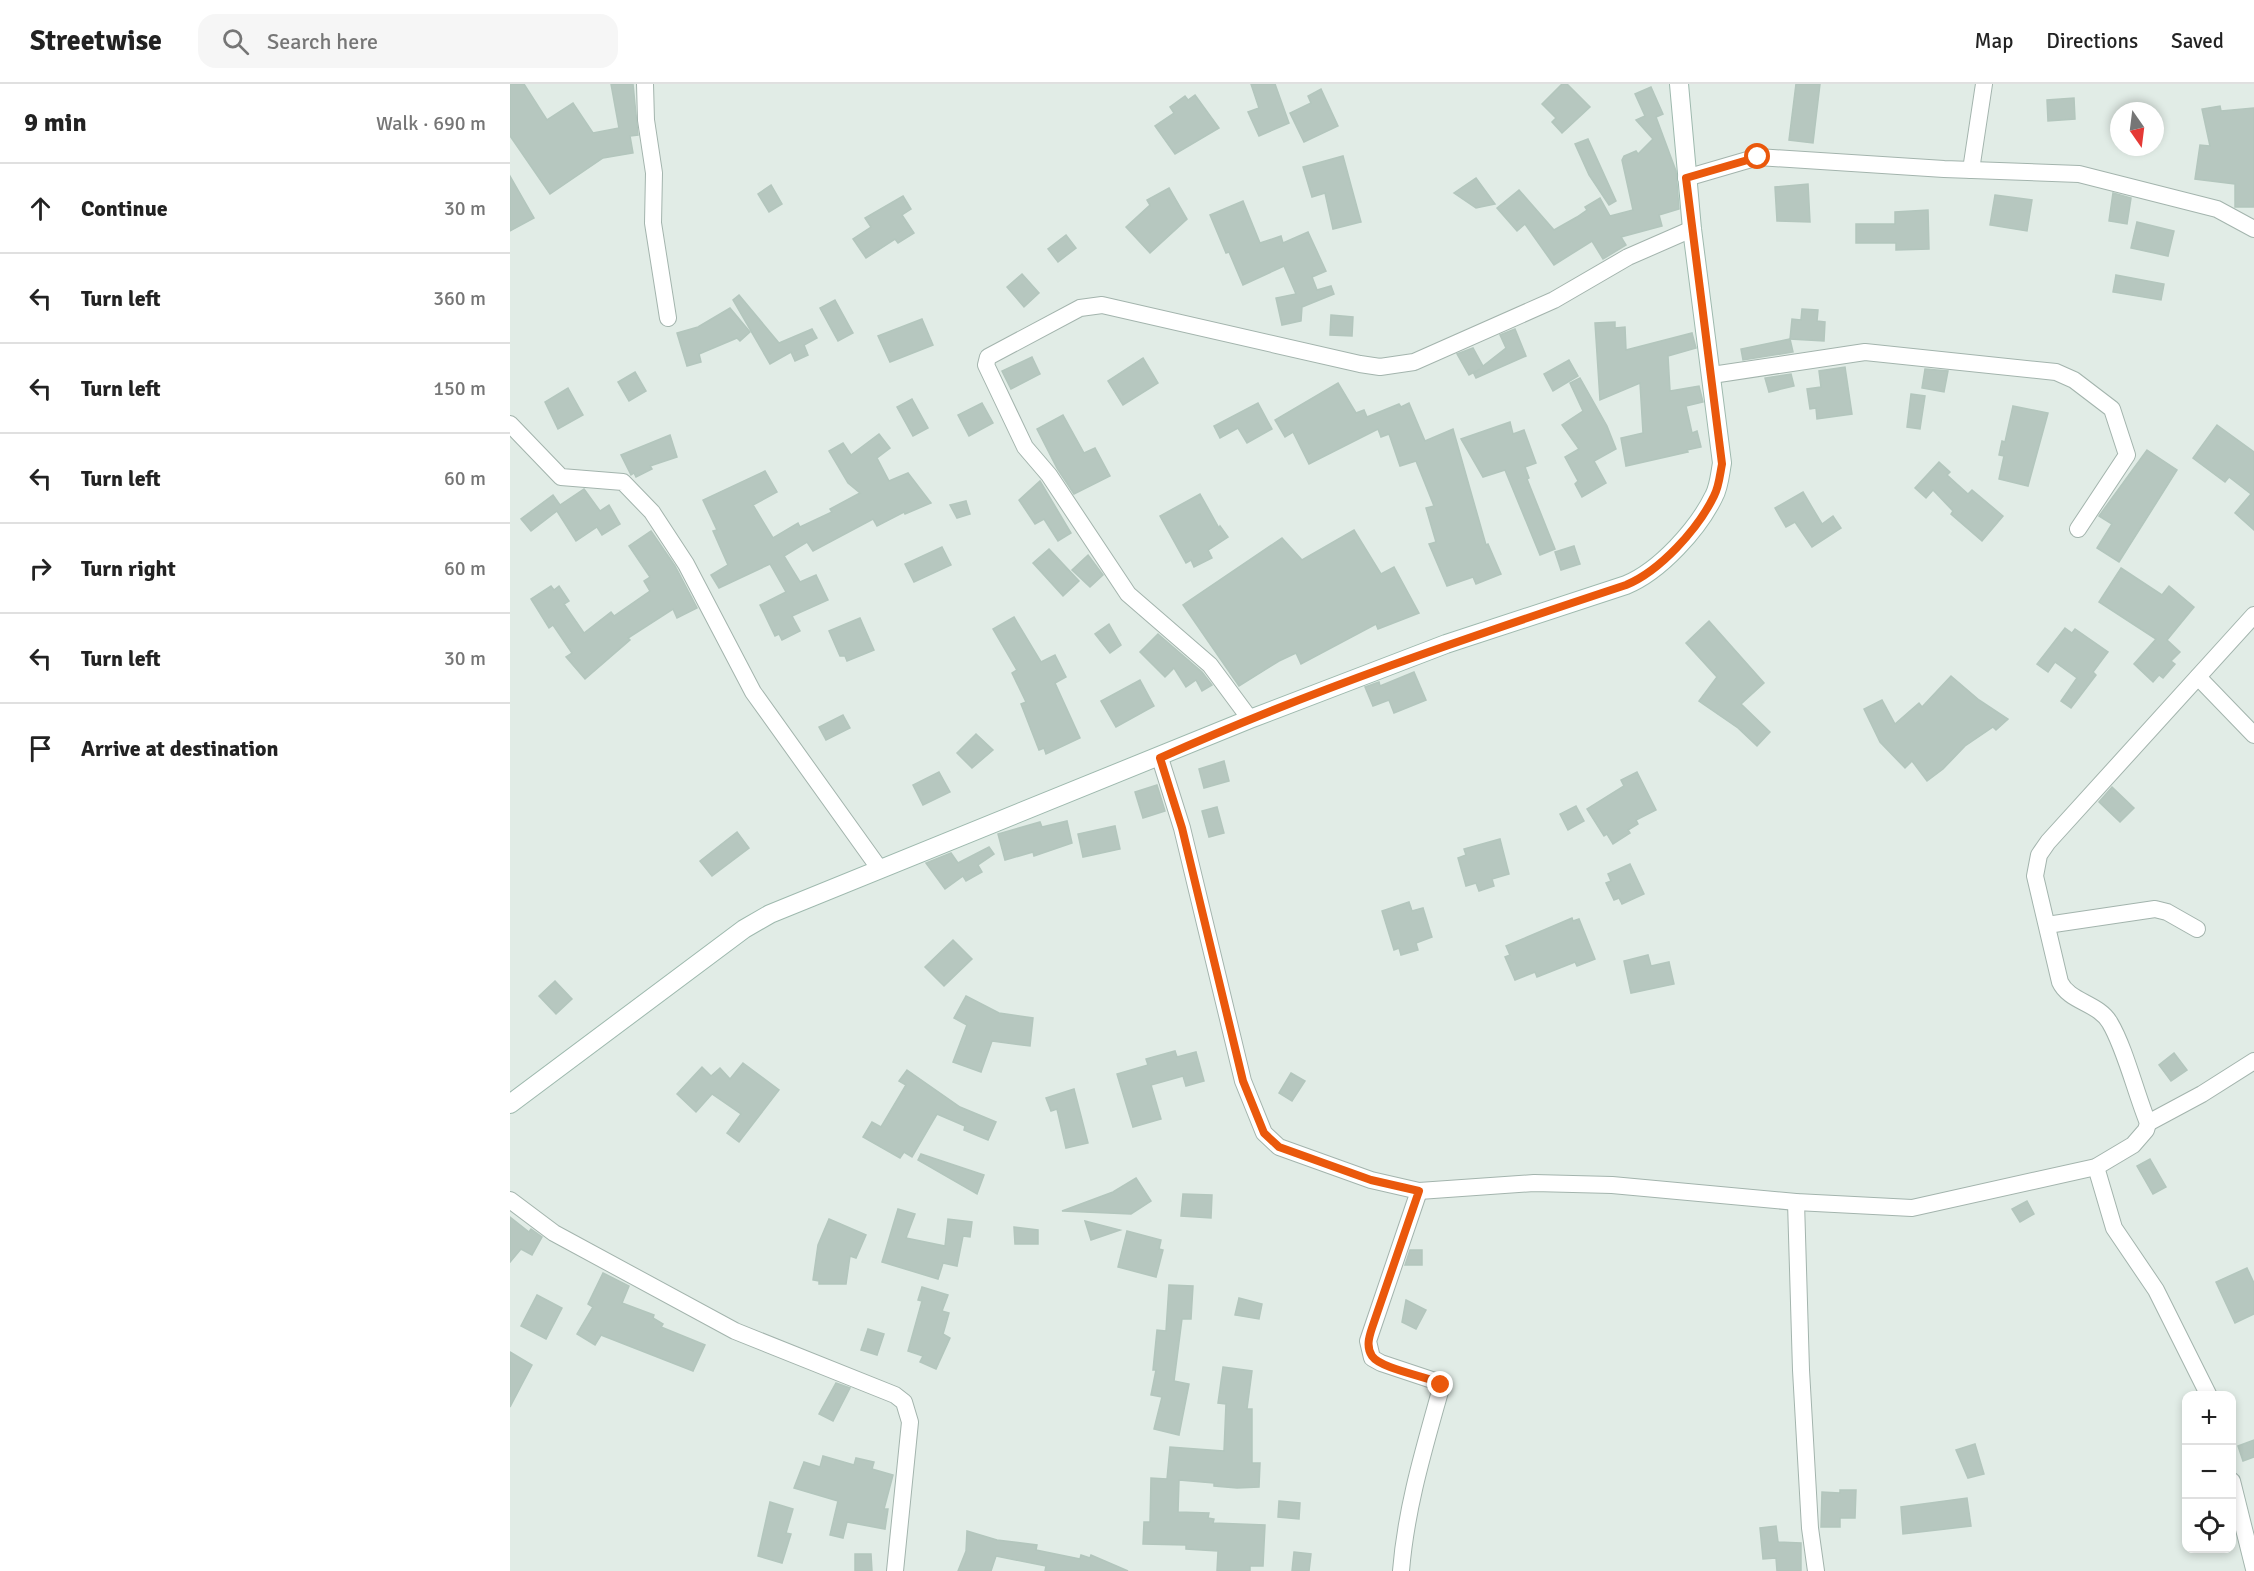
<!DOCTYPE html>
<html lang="en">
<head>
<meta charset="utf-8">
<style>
  body { margin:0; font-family:Signika,sans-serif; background:#f6f6f6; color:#222 }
  .controls { position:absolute; right:18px; bottom:18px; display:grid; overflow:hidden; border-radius:12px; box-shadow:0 3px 9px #0003 }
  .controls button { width:54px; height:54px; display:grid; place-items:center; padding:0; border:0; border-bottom:2px solid #e0e0e0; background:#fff; color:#222; font:30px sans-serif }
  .compass { position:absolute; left:1600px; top:18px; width:54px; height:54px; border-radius:50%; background:#fff; box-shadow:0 3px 9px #0003; rotate:166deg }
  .stop { position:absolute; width:18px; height:18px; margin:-14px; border:4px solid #ea580c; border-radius:50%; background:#fff }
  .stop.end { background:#ea580c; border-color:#fff; box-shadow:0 2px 6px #0008 }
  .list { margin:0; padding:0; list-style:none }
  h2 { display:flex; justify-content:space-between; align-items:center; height:78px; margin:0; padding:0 24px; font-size:26px }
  h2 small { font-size:20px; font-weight:400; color:#767676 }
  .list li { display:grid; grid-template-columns:39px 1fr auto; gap:18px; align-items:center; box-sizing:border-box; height:90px; padding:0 24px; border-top:2px solid #e0e0e0 }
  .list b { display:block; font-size:22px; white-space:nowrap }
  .list em { font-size:20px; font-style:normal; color:#767676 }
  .icon { flex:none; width:33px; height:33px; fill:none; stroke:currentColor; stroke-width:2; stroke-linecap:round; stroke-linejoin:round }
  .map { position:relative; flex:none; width:1744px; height:1487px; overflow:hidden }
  header { display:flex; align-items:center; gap:36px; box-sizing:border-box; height:84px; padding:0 30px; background:#fff; border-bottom:2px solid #e0e0e0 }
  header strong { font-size:28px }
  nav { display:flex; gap:33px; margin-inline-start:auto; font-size:21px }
  .search { width:420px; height:54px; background:#f6f6f6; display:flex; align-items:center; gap:15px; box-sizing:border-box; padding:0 21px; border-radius:18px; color:#767676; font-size:22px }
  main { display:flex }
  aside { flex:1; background:#fff }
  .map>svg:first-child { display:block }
  .building { fill:#b6c7bf; stroke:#b3c6bd; stroke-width:1.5 }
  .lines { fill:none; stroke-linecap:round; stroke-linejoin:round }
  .street-casing { stroke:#a3b4ad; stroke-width:18 }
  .secondary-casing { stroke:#9eb9ae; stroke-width:20 }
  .street { stroke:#fff; stroke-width:16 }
  .secondary { stroke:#fff; stroke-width:18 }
  .route { stroke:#ea580c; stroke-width:8 }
</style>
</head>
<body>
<header>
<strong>Streetwise</strong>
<div class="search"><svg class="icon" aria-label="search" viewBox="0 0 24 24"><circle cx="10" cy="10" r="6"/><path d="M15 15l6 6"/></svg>Search here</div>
<nav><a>Map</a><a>Directions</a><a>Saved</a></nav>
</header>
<main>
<aside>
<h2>9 min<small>Walk · 690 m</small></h2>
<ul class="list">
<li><svg class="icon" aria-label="ahead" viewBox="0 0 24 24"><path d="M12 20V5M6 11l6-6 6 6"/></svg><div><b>Continue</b></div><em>30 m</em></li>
<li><svg class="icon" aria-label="left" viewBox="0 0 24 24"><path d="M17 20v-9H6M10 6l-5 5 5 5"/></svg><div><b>Turn left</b></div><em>360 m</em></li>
<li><svg class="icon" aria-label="left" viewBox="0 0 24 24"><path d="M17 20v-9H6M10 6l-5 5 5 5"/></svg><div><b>Turn left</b></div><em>150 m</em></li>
<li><svg class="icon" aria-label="left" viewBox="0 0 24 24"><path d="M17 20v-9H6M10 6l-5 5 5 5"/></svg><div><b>Turn left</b></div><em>60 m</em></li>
<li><svg class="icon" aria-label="right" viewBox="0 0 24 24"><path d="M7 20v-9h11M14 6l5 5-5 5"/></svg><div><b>Turn right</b></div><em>60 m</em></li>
<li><svg class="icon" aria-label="left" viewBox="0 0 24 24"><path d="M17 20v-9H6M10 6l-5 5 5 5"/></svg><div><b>Turn left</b></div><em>30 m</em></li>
<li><svg class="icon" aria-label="arrive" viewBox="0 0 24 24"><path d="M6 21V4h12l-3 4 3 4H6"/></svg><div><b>Arrive at destination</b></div></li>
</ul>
</aside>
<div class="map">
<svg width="1744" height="1487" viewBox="0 0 1744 1487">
  <rect width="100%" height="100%" fill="#e1ece6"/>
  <!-- building -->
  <g class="building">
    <polygon points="0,0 14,0 37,36 63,19 83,49 109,44 101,0 123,0 128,51 120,52 123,69 93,74 40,110 0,52"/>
    <polygon points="741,0 765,0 779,39 749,52 738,28 749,24"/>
    <polygon points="1052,0 1057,0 1080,23 1052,49 1042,38 1046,34 1032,20"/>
    <polygon points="1286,0 1310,0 1303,59 1279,56"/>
    <polygon points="1141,3 1153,30 1146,33 1166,87 1169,125 1149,131 1152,142 1111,153 1116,161 1093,175 1082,157 1044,181 1015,140 1007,147 987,124 1009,106 1044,146 1067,133 1077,126 1075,123 1090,114 1100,132 1123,126 1112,76 1114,72 1126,67 1128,70 1143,55 1126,36 1135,32 1125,10"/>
    <polygon points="811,5 828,42 794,58 780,29 801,19 798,12"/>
    <polygon points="685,11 709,44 665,70 645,42 664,29 660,23 675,12 678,16"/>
    <polygon points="1564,14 1565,35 1538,37 1537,16"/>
    <polygon points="1710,22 1711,27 1744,24 1744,123 1725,123 1725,100 1685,95 1690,61 1700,62 1692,25"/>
    <polygon points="1078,55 1106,117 1099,121 1079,91 1065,60"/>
    <polygon points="833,72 851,138 823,145 815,109 802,113 793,83"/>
    <polygon points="0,92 24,134 0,147"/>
    <polygon points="966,94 985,120 966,124 944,109"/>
    <polygon points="1298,100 1300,138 1267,137 1265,103"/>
    <polygon points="261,101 272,120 259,128 248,110"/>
    <polygon points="659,104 677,135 640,169 616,143 640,121 637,116"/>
    <polygon points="1603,109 1621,114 1617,140 1599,137"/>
    <polygon points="1485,111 1522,116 1517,147 1480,141"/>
    <polygon points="393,112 401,125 392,131 404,149 388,159 385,155 356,174 343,155 361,143 355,134"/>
    <polygon points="733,117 750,159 771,152 773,159 798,148 816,187 802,193 807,206 821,202 824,210 792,223 791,237 772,241 766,214 786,210 774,182 733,201 719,168 716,169 700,131"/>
    <polygon points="1418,126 1419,165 1386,166 1386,159 1346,159 1346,140 1385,140 1385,128"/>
    <polygon points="1627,138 1664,147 1658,172 1621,164"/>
    <polygon points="556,151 566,164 548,178 538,165"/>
    <polygon points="512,190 529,209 514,223 497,203"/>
    <polygon points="1606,191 1654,200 1651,216 1603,208"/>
    <polygon points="229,211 269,259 302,245 307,254 294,261 298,271 285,277 281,268 260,280 223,216"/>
    <polygon points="325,216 343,249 328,257 310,224"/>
    <polygon points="220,224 240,248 230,257 227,254 189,270 191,278 177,282 167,249 188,243"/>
    <polygon points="1292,225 1308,226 1307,237 1315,238 1314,257 1280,255 1282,235 1291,236"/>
    <polygon points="821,231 843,233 842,252 820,251"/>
    <polygon points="412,235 423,261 380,278 368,252"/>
    <polygon points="1105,238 1105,244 1115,243 1116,266 1182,249 1186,264 1158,272 1160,307 1189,302 1193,318 1176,322 1182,349 1187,347 1191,363 1177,366 1178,368 1116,382 1111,354 1133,349 1130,299 1090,316 1085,239"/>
    <polygon points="1005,245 1016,272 966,294 964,290 970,285 959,291 947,270 963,264 973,282 996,264 990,251"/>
    <polygon points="1280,255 1283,268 1233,276 1231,265"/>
    <polygon points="522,273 530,290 501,305 492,287"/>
    <polygon points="633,274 648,299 613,321 598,297"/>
    <polygon points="1059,276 1068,292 1043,307 1034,290"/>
    <polygon points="1335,283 1342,330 1307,335 1306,324 1300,325 1297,305 1311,303 1309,287"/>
    <polygon points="1415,285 1438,287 1434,308 1412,304"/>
    <polygon points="125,288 136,307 119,317 108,298"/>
    <polygon points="1281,290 1284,302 1259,308 1255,294"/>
    <polygon points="1070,294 1097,342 1106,365 1084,377 1096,399 1072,413 1065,400 1068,397 1055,373 1069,365 1052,341 1073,327 1060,299"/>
    <polygon points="828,299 846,329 854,326 857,333 889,320 891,323 899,319 915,357 943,345 976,461 978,460 991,490 966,500 963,493 937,502 919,460 926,458 916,424 924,422 906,377 890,382 879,350 871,353 868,345 799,380 783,348 775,353 765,336"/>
    <polygon points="58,304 73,331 48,345 35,318"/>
    <polygon points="1401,310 1415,312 1410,345 1397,343"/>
    <polygon points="402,315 418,344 403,352 387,323"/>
    <polygon points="472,319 483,339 459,352 448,331"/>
    <polygon points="748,319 762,345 737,359 728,344 710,354 704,342"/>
    <polygon points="1503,322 1538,329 1518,402 1489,395 1494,372 1489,371 1492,357 1495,358"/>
    <polygon points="553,331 574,369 585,364 600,392 564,410 547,384 527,345"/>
    <polygon points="1000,338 1003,350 1014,346 1026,379 1015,383 1019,394 1017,395 1045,465 1030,471 995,386 973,393 951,355"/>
    <polygon points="1707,341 1744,368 1744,446 1725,429 1741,410 1719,393 1715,398 1683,374"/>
    <polygon points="369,350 380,364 367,374 379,397 398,389 421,419 395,430 394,428 367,442 363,435 303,467 297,458 274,472 290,498 306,491 318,516 282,532 290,547 272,556 269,550 265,552 250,521 276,508 260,480 209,504 201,491 218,481 203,447 207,446 193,416 255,387 267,408 243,421 263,454 288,439 290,443 322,428 320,425 350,409 338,399 319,367 333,359 341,371"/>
    <polygon points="160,351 167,373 140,382 142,385 126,393 124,389 121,391 111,371"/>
    <polygon points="1637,366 1667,386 1609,478 1587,464 1602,440 1589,432"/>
    <polygon points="1429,378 1440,388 1437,391 1458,410 1462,406 1493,432 1472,457 1441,430 1443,427 1423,406 1416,414 1405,404"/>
    <polygon points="530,397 561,449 548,457 534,435 525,440 509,416"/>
    <polygon points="74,405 90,427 99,421 110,440 92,451 87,443 66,457 47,427 21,447 11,435 43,411 50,421"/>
    <polygon points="1293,408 1312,440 1323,432 1331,444 1302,463 1285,438 1276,443 1265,424"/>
    <polygon points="690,410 709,444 710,442 718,453 698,466 702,474 684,483 681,476 676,479 650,432"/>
    <polygon points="456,417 460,430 447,434 440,421"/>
    <polygon points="844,446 871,490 884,483 909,529 868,545 866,540 791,580 786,569 769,577 729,602 673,521 772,454 792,476"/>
    <polygon points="141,447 165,482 187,524 167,534 163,525 118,554 120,556 75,595 56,573 62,569 43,541 39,544 21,515 41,502 44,506 49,502 59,517 54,520 74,549 101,528 104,532 140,507 134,497 140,493 119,462"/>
    <polygon points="1064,462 1070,480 1051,486 1045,468"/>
    <polygon points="432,463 441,481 404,498 395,480"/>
    <polygon points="539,465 569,497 553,512 523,479"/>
    <polygon points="578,471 593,491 580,503 562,486"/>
    <polygon points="1611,484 1652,511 1659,502 1684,523 1657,556 1670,568 1661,577 1665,580 1653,594 1649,591 1643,598 1624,580 1646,555 1589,518"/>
    <polygon points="504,533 531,578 545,571 556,593 545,599 570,654 536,670 534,664 529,666 511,620 516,618 502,589 507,586 483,545"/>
    <polygon points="350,534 364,566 337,577 335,572 330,572 319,547"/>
    <polygon points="1199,537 1254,599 1231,620 1260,648 1247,662 1228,644 1189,617 1207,593 1176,559"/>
    <polygon points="599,540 611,561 600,569 585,550"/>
    <polygon points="1555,544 1562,549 1565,545 1598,568 1583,588 1586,591 1561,624 1551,617 1567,594 1545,578 1538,588 1527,580"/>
    <polygon points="648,550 692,588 702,601 692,607 686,596 676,603 664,584 655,593 630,568"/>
    <polygon points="904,588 916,616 884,629 879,616 863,622 855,603 869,598 870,602"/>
    <polygon points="1441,592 1469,616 1498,635 1486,646 1483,643 1455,662 1433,685 1417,697 1402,677 1395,684 1370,658 1354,625 1372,616 1385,640 1409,619 1412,623"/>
    <polygon points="630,596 644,622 606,643 591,617"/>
    <polygon points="333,631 340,644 316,656 309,643"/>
    <polygon points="466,650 483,666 462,684 447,669"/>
    <polygon points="714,677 719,697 694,704 689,685"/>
    <polygon points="429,688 440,708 413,721 403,701"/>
    <polygon points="1127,688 1146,726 1126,736 1128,740 1118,746 1120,749 1103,760 1097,750 1094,752 1077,725 1114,702 1111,696"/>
    <polygon points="647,701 655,727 633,734 625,708"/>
    <polygon points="1602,703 1624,724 1610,738 1589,718"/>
    <polygon points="1066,722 1074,737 1058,746 1050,730"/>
    <polygon points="707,723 714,749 699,753 692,727"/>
    <polygon points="557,737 562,759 524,772 523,768 495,776 488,750 530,738 532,743"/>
    <polygon points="605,742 610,765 573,773 568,750"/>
    <polygon points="227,748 239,764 202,792 190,777"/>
    <polygon points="990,755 999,790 982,795 984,802 969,807 966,799 956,802 948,774 956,771 954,765"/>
    <polygon points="479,763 484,770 468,781 472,788 456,797 453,792 435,805 416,779 441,769 448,779"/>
    <polygon points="1120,780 1134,810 1112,820 1109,814 1104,816 1096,799 1101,797 1098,790"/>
    <polygon points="899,818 902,827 913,824 922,853 906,859 908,866 891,871 889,864 884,866 872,827"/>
    <polygon points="1062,834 1063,837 1069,835 1085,875 1067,882 1065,878 1027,893 1025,888 1005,896 995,873 1000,871 996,862"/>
    <polygon points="443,856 462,875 434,902 415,883"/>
    <polygon points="1138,871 1141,882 1159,878 1164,900 1121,909 1114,877"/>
    <polygon points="45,897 62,915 46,930 29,912"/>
    <polygon points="456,912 489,929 523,934 520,962 482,957 471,988 443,978 457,941 444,934"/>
    <polygon points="665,967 667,973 686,968 694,997 676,1002 673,992 641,1001 651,1035 623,1043 607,990 638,981 636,975"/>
    <polygon points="1664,969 1677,986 1661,997 1649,981"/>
    <polygon points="233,979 269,1006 229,1058 217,1049 231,1030 202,1010 186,1028 167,1010 192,983 201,992 210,984 220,995"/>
    <polygon points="397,986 450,1023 486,1038 478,1056 454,1046 455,1042 427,1030 402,1073 394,1068 390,1074 353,1053 362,1038 371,1043 396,1001 389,997"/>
    <polygon points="781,989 795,997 782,1017 769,1009"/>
    <polygon points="564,1005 578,1059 556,1064 547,1025 541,1027 536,1014"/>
    <polygon points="411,1070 474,1091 467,1110 408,1076"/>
    <polygon points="1640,1075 1656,1103 1643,1110 1627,1082"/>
    <polygon points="626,1094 641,1117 621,1130 552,1127 603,1108"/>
    <polygon points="673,1110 702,1111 701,1134 671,1132"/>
    <polygon points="1517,1117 1524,1130 1510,1138 1502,1125"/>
    <polygon points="388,1125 405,1130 396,1154 435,1162 438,1135 462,1138 460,1153 453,1152 447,1182 433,1179 428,1195 372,1178"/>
    <polygon points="0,1133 19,1148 21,1145 32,1153 22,1171 11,1165 0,1178"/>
    <polygon points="319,1135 356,1151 346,1174 340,1172 336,1200 309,1200 309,1197 303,1196 308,1161"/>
    <polygon points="575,1137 610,1146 581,1156"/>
    <polygon points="504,1143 528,1146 528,1160 505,1160"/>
    <polygon points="617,1147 651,1156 649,1165 653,1166 646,1193 608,1183"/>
    <polygon points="900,1166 912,1166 912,1181 895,1181"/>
    <polygon points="1737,1184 1744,1199 1744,1230 1725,1239 1706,1198"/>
    <polygon points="93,1189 119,1202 112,1219 144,1231 143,1234 153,1240 151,1243 195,1261 183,1287 91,1251 85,1261 67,1250 83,1223 78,1220"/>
    <polygon points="659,1201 683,1202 681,1235 672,1235 664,1297 679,1300 669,1351 644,1345 652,1313 641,1311 646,1286 643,1286 647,1246 656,1247"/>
    <polygon points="412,1203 438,1211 432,1227 439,1229 433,1250 440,1254 426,1285 410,1278 413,1272 398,1267 412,1217 408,1216"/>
    <polygon points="27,1211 52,1224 36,1255 11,1242"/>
    <polygon points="729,1214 752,1220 749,1235 725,1231"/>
    <polygon points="896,1216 916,1226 906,1245 892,1238"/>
    <polygon points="358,1245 374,1250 367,1271 351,1266"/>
    <polygon points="0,1268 22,1281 0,1323"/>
    <polygon points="713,1283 742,1287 737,1325 742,1325 742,1379 750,1379 749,1403 727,1404 704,1402 704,1399 669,1396 668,1428 699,1429 698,1434 704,1435 703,1439 755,1441 753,1482 740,1482 740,1487 707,1487 708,1467 676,1465 676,1461 633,1460 634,1438 640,1438 641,1394 657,1395 660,1363 714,1367 716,1320 708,1319"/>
    <polygon points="326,1299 340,1304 323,1337 309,1330"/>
    <polygon points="1744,1356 1744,1373 1733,1377 1728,1362"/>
    <polygon points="1465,1360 1474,1390 1458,1394 1446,1366"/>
    <polygon points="313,1372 344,1381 346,1374 364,1378 362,1385 383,1391 374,1425 378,1425 375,1445 337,1438 333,1454 320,1451 328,1417 284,1404 294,1378 310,1383"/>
    <polygon points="1330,1406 1346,1406 1345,1434 1330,1434 1330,1443 1311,1443 1312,1408 1330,1409"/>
    <polygon points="1457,1414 1461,1442 1393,1450 1391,1423"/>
    <polygon points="769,1417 790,1419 789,1435 768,1433"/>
    <polygon points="260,1418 283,1425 276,1449 281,1450 272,1479 248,1472"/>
    <polygon points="1266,1442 1268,1458 1291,1459 1291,1487 1267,1487 1266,1474 1253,1475 1250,1444"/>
    <polygon points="457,1447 487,1456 527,1461 526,1466 570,1475 571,1471 580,1474 581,1471 618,1487 535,1487 536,1482 486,1472 481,1487 448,1487 456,1467"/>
    <polygon points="784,1468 801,1470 799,1487 782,1487"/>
    <polygon points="345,1470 361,1470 362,1487 345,1487"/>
  </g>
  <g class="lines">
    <!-- street casing -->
    <g class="street-casing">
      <g id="street">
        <polyline points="135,0 136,36 144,89 143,139 158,234"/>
        <polyline points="1461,86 1474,0"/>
        <polyline points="1176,94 1248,73 1434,85 1569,90 1707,125 1744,145"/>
        <polyline points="1202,291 1355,268 1546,288 1564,296 1602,325 1617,371 1568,445"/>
        <polyline points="0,340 51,393 113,398 142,428 176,480 243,608 369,784"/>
        <polyline points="1688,593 1744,651"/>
        <polyline points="740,635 700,581 618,510 539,391 515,363 476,281 478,273 570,224 592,221 850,280 870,283 904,278 1044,216 1118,173 1182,145"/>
        <path d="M650 674 672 744 733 997 754 1049 769 1063 861 1096 909 1107 1024 1099 1102 1101 1286 1118 1402 1124 1586 1083 1623 1061 1636 1046 1638 1039C1626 1010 1615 964 1600 939 1589 919 1559 918 1550 898L1525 792 1529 771 1538 758 1744 531"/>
        <polyline points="1537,841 1645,825 1657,828 1687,845"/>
        <polyline points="1638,1039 1692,1010 1744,977"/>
        <polyline points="1586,1083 1604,1144 1646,1206 1699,1312"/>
        <polyline points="0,1116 44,1149 225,1247 385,1311 394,1318 400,1338 385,1487"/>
        <polyline points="1286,1118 1291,1286 1300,1444 1306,1487"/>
        <polyline points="1722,1397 1744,1485"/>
        <path d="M891 1487C896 1424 914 1365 931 1304L928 1298 871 1279 862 1274 858 1257 909 1107"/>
      </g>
    </g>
    <!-- secondary casing -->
    <g class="secondary-casing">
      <path id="secondary" d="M0 1020 234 845 260 830 740 635 936 560 1116 501C1150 487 1188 445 1204 412 1209 403 1210 390 1212 379L1182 145 1169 0"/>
    </g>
    <!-- street -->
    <use href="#street" class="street"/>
    <!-- secondary -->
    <use href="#secondary" class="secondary"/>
  </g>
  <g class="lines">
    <!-- route -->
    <path class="route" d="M931 1301 928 1298C913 1292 870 1284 862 1272 856 1263 859 1253 862 1244L909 1107 861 1096 769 1063 754 1049 733 997 672 744 650 674C801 606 959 553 1116 501 1150 487 1188 445 1204 412 1209 403 1210 390 1212 380L1176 94 1248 73"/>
  </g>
</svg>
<div class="controls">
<button>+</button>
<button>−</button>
<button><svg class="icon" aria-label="locate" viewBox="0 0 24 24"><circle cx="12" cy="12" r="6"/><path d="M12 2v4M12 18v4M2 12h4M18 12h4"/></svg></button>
</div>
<svg class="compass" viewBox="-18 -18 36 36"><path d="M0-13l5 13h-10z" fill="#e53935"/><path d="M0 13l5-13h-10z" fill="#767676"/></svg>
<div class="stop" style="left:1248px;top:73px"></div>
<div class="stop end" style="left:931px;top:1301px"></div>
</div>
</main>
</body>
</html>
